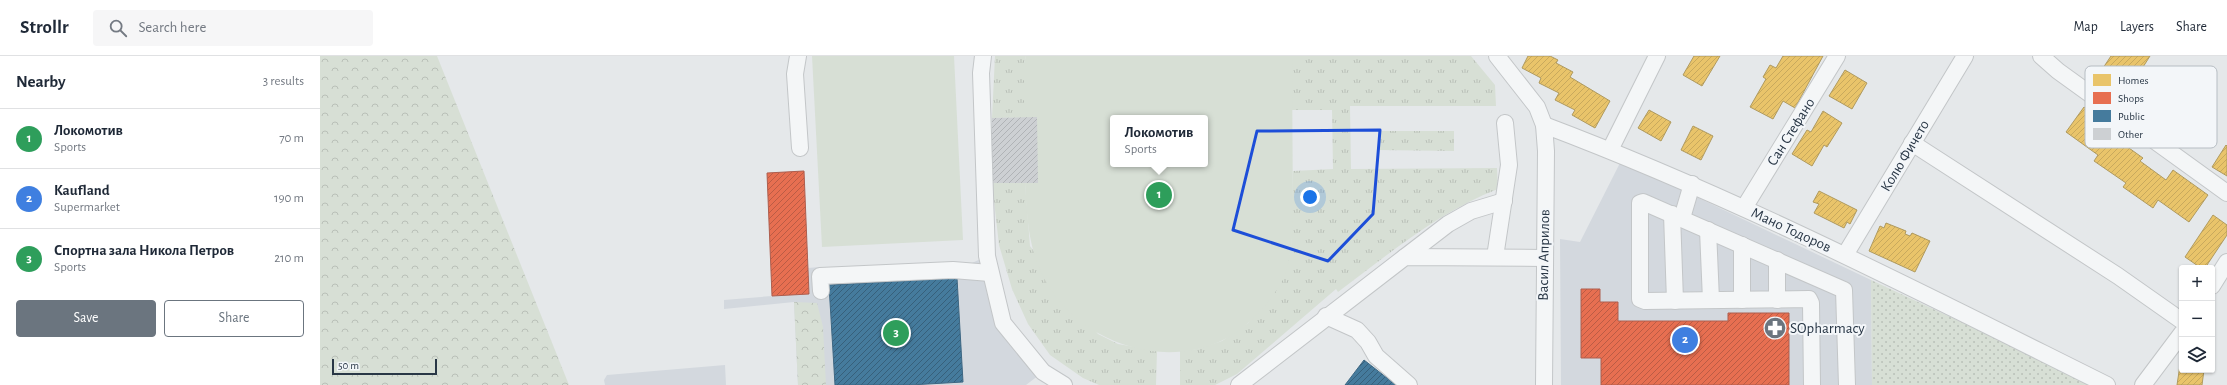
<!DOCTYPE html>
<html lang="en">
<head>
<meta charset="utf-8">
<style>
  body { margin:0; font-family:"Alegreya Sans",sans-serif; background:#f6f6f7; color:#1f2937 }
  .controls { position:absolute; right:12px; bottom:12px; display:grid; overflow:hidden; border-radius:4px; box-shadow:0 1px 3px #0004 }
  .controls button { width:36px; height:36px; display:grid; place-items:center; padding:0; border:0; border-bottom:1px solid #e0e1e3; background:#fff; color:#1f2937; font:20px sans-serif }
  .scale { position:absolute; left:12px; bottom:10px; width:105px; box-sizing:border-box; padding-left:4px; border:2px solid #293746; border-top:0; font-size:11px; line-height:14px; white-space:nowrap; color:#293746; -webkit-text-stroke:3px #f3f6f9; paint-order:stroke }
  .you { position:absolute; left:990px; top:141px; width:14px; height:14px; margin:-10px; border:3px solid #fff; border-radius:50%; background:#1a73e8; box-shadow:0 0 0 6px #1a73e833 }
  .badge { display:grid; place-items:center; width:26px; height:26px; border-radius:50%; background:#6b757f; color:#fff; font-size:13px; font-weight:700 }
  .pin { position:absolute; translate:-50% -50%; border:2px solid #fff; box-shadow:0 1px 4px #0006 }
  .popup { position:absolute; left:790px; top:59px; width:98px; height:52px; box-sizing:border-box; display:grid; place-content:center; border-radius:4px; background:#fff; filter:drop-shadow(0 1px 3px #0005); font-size:13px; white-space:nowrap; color:#747a83 }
  .popup b { font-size:15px; color:#1f2937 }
  .popup::after { content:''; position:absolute; left:50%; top:100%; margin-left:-8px; border:8px solid transparent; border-top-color:#fff }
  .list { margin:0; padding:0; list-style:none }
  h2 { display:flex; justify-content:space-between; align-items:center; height:52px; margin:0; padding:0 16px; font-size:17px }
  h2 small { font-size:13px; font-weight:400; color:#747a83 }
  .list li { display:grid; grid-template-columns:26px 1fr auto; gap:12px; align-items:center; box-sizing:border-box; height:60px; padding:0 16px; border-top:1px solid #e0e1e3 }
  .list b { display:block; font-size:15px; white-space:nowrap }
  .list p { margin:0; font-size:13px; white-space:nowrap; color:#747a83 }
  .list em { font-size:13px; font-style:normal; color:#747a83 }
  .actions { display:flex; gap:8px; padding:12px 16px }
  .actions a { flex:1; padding:9px 0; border:1px solid #6b757f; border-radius:4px; text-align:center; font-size:14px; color:#6b757f }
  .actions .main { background:#6b757f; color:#fff }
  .icon { flex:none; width:22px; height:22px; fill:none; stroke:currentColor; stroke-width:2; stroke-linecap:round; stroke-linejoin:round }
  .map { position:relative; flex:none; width:1907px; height:329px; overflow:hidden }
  header { display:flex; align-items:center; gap:24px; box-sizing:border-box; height:56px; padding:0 20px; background:#fff; border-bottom:1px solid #e0e1e3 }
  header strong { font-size:19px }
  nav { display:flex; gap:22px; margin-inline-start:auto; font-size:14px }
  .search { width:280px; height:36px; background:#f6f6f7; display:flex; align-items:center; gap:10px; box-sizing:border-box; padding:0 14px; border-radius:4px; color:#747a83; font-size:15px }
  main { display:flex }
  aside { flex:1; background:#fff }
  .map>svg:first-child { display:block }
  .built { fill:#d3d8de }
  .grass { fill:url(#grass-tufts) }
  .forest { fill:url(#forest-crowns) }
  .park { fill:url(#park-dots) }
  .pitch { fill:#d7dfd5; fill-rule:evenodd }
  .homes { fill:url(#homes-hatch); stroke:#af9a5f }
  .shops { fill:url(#shops-hatch); stroke:#ae5e4e }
  .public { fill:url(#public-hatch); stroke:#3d6783 }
  .building { fill:url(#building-hatch) }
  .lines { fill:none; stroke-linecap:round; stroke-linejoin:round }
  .minor-casing { stroke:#c3c6c8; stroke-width:18 }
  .minor { stroke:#f4f6f7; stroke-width:16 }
  .marked { fill:none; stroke:#1d4ed8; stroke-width:3; stroke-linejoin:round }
  .labels { text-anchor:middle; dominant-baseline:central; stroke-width:4; stroke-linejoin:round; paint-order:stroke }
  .street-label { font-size:15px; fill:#293746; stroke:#f3f6f9 }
  .poi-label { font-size:15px; fill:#293746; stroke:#f3f6f9; text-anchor:start }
  .key { fill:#f3f6f9; stroke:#b6bdc3; stroke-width:1 }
  .key-label { font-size:11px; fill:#293746 }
</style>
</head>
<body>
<header>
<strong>Strollr</strong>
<div class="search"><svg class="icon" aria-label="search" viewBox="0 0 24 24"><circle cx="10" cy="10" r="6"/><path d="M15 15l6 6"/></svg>Search here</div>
<nav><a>Map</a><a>Layers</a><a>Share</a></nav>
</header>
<main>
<aside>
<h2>Nearby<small>3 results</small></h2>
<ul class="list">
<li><span class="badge" style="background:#2e9e5b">1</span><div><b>Локомотив</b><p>Sports</p></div><em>70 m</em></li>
<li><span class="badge" style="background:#3f7fe0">2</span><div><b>Kaufland</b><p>Supermarket</p></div><em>190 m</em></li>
<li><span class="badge" style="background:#2e9e5b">3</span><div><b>Спортна зала Никола Петров</b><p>Sports</p></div><em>210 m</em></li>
</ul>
<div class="actions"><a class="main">Save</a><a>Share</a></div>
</aside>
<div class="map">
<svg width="1907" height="329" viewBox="0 0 1907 329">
  <defs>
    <pattern id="grass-tufts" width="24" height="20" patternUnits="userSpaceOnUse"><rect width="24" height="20" fill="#d7dfd5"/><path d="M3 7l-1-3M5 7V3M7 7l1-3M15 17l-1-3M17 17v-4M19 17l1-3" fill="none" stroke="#b9c0b8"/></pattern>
    <pattern id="forest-crowns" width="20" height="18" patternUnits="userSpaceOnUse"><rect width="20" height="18" fill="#d7dfd5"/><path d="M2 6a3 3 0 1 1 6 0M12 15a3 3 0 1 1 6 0" fill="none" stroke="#b9c0b8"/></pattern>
    <pattern id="park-dots" width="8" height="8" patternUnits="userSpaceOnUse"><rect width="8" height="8" fill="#d7dfd5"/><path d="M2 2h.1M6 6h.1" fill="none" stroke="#b9c0b8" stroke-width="1.8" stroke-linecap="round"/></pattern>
    <pattern id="homes-hatch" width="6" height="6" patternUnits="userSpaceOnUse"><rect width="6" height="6" fill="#e9c46a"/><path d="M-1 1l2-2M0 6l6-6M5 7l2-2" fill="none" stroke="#c8a95d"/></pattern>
    <pattern id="shops-hatch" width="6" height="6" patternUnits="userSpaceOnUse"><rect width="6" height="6" fill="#e76f51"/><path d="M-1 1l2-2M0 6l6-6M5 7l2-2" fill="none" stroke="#bb5c45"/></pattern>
    <pattern id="public-hatch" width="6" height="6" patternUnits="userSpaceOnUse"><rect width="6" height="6" fill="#457b9d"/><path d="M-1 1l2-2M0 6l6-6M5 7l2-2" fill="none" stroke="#37607b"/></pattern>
    <pattern id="building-hatch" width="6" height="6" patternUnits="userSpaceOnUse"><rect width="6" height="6" fill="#cdd0d3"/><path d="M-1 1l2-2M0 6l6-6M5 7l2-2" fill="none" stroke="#b0b3b6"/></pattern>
  </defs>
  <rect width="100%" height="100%" fill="#e5e8ea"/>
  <!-- built -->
  <g class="built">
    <polygon points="1301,105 1551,224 1552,329 1241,329 1240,183 1260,186"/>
    <polygon points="484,115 488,212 500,211 500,220 614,215 652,207 667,200 683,267 723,316 706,329 478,329 474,246 404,253 404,244 452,240 447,117"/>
    <polygon points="405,309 406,329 285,329 284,324 287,319"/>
  </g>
  <!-- grass -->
  <g class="grass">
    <polygon points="675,0 706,0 704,7 704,61 672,62"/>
    <path d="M972 0H1151L1175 29 1176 50H1030L1031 113 1177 112 1178 133C1118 156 1069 198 1018 236L1016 233 917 318 895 329H860V295L877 293 902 285 928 267 960 228 971 193 973 115 1013 113 1012 54H972Z"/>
    <polygon points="1058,75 1134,75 1134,95 1058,94"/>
    <polygon points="672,127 705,127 710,190 778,278 798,288 837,295 836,329 779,329 763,322 730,299 708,268 692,233 679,189"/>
  </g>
  <!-- forest -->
  <g class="forest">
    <polygon points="0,0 117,0 249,329 0,329"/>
    <polygon points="474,246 497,247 503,271 506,329 478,329"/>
  </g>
  <!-- park -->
  <polygon class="park" points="1551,224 1776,329 1552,329"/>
  <!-- pitch -->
  <g class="pitch">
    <polygon points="492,0 634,0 643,184 502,191"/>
    <path d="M706 0H972L973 170C971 190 970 212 960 229 947 250 924 275 901 285 838 314 758 284 725 224 708 192 707 162 705 127H672V62L704 61V7ZM793 62H885V108H793Z"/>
  </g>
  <!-- homes -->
  <g class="homes">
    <polygon points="1208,0 1230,0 1238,4 1236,7 1253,16 1250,21 1290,45 1275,72 1252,59 1255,54 1235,44 1239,37 1219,27 1221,22 1202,12"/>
    <polygon points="1374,0 1400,0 1382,30 1363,19"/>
    <polygon points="1463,0 1503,0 1475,52 1463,45 1453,63 1430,51 1446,23 1443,21 1450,9 1456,12"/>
    <polygon points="1791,0 1830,0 1818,19 1833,30 1832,32 1860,51 1862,48 1879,59 1862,83 1854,78 1852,80 1814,55 1816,52 1803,43 1807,36 1779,18"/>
    <polygon points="1525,14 1547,27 1532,53 1509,40"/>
    <polygon points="1764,51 1796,74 1792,80 1823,102 1820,105 1846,124 1853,114 1888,139 1869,166 1838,144 1833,152 1803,131 1806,127 1774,105 1778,99 1746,76"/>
    <polygon points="1329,54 1351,66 1341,85 1318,72"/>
    <polygon points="1503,55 1522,67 1507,91 1504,89 1492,110 1472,98 1487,74 1491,76"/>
    <polygon points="1373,70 1393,80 1381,104 1361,94"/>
    <polygon points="1906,89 1907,90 1907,120 1892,111"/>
    <polygon points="1499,135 1537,154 1530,168 1527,166 1524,172 1494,157 1499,148 1493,146"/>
    <polygon points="1893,159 1907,169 1907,179 1885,212 1881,212 1865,201"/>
    <polygon points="1566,167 1586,175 1585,178 1590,180 1592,177 1610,185 1595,216 1549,195 1560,170 1564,172"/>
    <polygon points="1860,309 1862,310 1862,314 1884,314 1882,329 1857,329"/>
  </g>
  <!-- shops -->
  <g class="shops">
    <polygon points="484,115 489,238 452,240 447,117"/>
    <polygon points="1261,233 1280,233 1280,246 1298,246 1298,265 1408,265 1408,257 1469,257 1469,329 1281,329 1281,302 1261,302"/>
  </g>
  <!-- public -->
  <g class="public">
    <polygon points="637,222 643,326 590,329 515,329 509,229"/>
    <polygon points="1044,304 1076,329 1025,329"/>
  </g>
  <!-- building -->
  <polygon class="building" points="717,61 718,127 672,127 672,62"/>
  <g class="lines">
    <!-- minor casing -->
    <g class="minor-casing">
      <g id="minor">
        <polyline points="478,0 475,18 480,92"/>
        <polyline points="663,0 661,17 667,200 683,267 723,316 744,329"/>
        <polyline points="1177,0 1217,51 1224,69 1226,95 1224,329"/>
        <polyline points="1721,0 1738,15 1907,137"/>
        <path d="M1224 69C1418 142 1602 237 1787 329"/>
        <polyline points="1592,87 1798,220 1862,265"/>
        <polyline points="1290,94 1337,0"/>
        <polyline points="1424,152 1517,0"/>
        <polyline points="1352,158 1355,245"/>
        <polyline points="1362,162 1372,128"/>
        <polyline points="1388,174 1391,244"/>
        <polyline points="1422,189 1422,244"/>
        <polyline points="1525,199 1645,0"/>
        <polyline points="1085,201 1128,168 1151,155 1184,145"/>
        <polyline points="1175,201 1189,109 1185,67"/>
        <polyline points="1457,204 1457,244"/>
        <polyline points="1892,230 1907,206"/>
        <polyline points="501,235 500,220 633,214 670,217"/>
        <polyline points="1006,260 1037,274 1048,286 1056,300 1089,329"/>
        <polyline points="919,329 1085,201 1224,202"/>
        <polyline points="1492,329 1491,247 1489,243 1325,245 1320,243 1320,147 1323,146 1524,234 1527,329"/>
        <polyline points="1823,329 1862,277"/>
      </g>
    </g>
    <!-- minor -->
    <use href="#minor" class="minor"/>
  </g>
  <!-- marked area -->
  <path class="marked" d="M1060 74 1053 158 1008 205 913 174 937 75Z"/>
  <!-- icons -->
  <defs>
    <g id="pharmacy-disc" transform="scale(1.15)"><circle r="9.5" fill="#6b757f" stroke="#f3f6f9"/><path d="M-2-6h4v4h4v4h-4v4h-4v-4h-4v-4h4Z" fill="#fff"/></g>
  </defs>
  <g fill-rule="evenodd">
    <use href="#pharmacy-disc" x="1455" y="272"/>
  </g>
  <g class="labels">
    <!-- street labels -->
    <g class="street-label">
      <text transform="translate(1471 76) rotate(-58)">Сан Стефано</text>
      <text transform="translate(1585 100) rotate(-59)">Колю Фичето</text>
      <text transform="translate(1471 174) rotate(25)">Мано Тодоров</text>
      <text transform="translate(1224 199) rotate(-89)">Васил Априлов</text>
    </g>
    <!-- poi labels -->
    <g class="poi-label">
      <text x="1470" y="272">SOpharmacy</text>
    </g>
  </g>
  <!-- legend -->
  <rect x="1765" y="10" width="132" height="82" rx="6" class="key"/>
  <rect x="1773" y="18" width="18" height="12" fill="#e9c46a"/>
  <rect x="1773" y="36" width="18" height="12" fill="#e76f51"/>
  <rect x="1773" y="54" width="18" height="12" fill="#457b9d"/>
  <rect x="1773" y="72" width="18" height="12" fill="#cdd0d3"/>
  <g class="key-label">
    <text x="1798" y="28">Homes</text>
    <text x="1798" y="46">Shops</text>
    <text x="1798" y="64">Public</text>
    <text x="1798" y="82">Other</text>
  </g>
</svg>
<div class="controls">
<button>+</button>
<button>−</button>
<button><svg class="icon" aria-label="layers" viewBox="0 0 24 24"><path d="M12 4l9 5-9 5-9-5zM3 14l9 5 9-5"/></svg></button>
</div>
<div class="scale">50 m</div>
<div class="you"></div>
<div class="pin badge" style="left:839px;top:139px;background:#2e9e5b">1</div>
<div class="popup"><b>Локомотив</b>Sports</div>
<div class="pin badge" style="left:1365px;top:284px;background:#3f7fe0">2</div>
<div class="pin badge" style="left:576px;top:277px;background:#2e9e5b">3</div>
</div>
</main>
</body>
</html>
